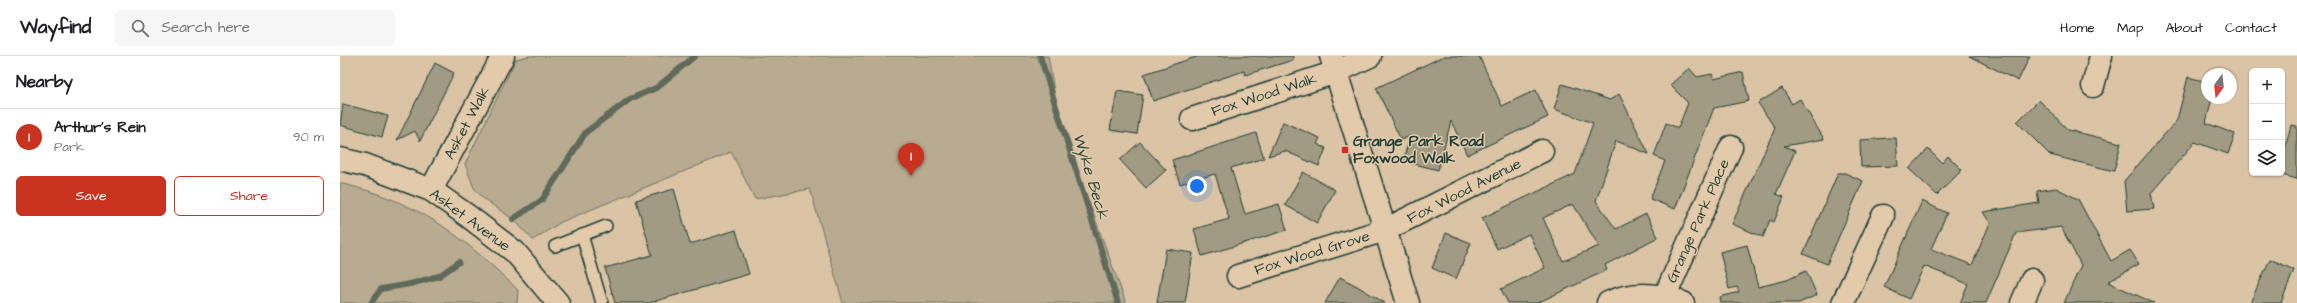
<!DOCTYPE html>
<html lang="en">
<head>
<meta charset="utf-8">
<style>
  body { margin:0; font-family:"Architects Daughter",sans-serif; background:#f6f6f6; color:#202124 }
  .controls { position:absolute; right:12px; top:12px; display:grid; overflow:hidden; border-radius:6px; box-shadow:0 1px 3px #0004 }
  .controls button { width:36px; height:36px; display:grid; place-items:center; padding:0; border:0; border-bottom:1px solid #e0e0e0; background:#fff; color:#202124; font:20px sans-serif }
  .compass { position:absolute; left:1861px; top:12px; width:36px; height:36px; border-radius:50%; background:#fff; box-shadow:0 1px 3px #0004; rotate:195deg }
  .you { position:absolute; left:857px; top:130px; width:14px; height:14px; margin:-10px; border:3px solid #fff; border-radius:50%; background:#1a73e8; box-shadow:0 0 0 6px #1a73e833 }
  .badge { display:grid; place-items:center; width:26px; height:26px; border-radius:50%; background:#c8321e; color:#fff; font-size:13px; font-weight:700 }
  .pin { position:absolute; translate:-50% -33px; filter:drop-shadow(0 1px 2px #0008) }
  .pin::after { content:''; position:absolute; top:21px; width:14px; height:12px; background:inherit; clip-path:polygon(0 0,100% 0,50% 100%) }
  .list { margin:0; padding:0; list-style:none }
  h2 { display:flex; justify-content:space-between; align-items:center; height:52px; margin:0; padding:0 16px; font-size:17px }
  h2 small { font-size:13px; font-weight:400; color:#757577 }
  .list li { display:grid; grid-template-columns:26px 1fr auto; gap:12px; align-items:center; box-sizing:border-box; height:56px; padding:0 16px; border-top:1px solid #e0e0e0 }
  .list b { display:block; font-size:15px; white-space:nowrap }
  .list p { margin:0; font-size:13px; white-space:nowrap; color:#757577 }
  .list em { font-size:13px; font-style:normal; color:#757577 }
  .actions { display:flex; gap:8px; padding:12px 16px }
  .actions a { flex:1; padding:9px 0; border:1px solid #c8321e; border-radius:6px; text-align:center; font-size:14px; color:#c8321e }
  .actions .main { background:#c8321e; color:#fff }
  .icon { flex:none; width:22px; height:22px; fill:none; stroke:currentColor; stroke-width:2; stroke-linecap:round; stroke-linejoin:round }
  .map { position:relative; flex:none; width:1957px; height:247px; overflow:hidden }
  header { display:flex; align-items:center; gap:24px; box-sizing:border-box; height:56px; padding:0 20px; background:#fff; border-bottom:1px solid #e0e0e0 }
  header strong { font-size:19px }
  nav { display:flex; gap:22px; margin-inline-start:auto; font-size:14px }
  .search { width:280px; height:36px; background:#f6f6f6; display:flex; align-items:center; gap:10px; box-sizing:border-box; padding:0 14px; border-radius:6px; color:#757577; font-size:15px }
  main { display:flex }
  aside { flex:1; background:#fff }
  .map>svg:first-child { display:block }
  .green { fill:#b8ab91; stroke:#6c7462 }
  .lines { fill:none; stroke-linecap:round; stroke-linejoin:round }
  .stream { stroke:#5f6b5a; stroke-width:6 }
  .building { fill:#a19b83; stroke:#1f3d34; fill-rule:evenodd }
  .lane-casing { stroke:#1f3d34; stroke-width:14 }
  .street-casing { stroke:#1f3d34; stroke-width:25 }
  .lane { stroke:#e3caab; stroke-width:11 }
  .street { stroke:#e3caab; stroke-width:22 }
  .poi-dot { fill:#c8321e; stroke:#e3caab; stroke-width:1.5 }
  .labels { text-anchor:middle; dominant-baseline:central; stroke-width:3; stroke-linejoin:round; paint-order:stroke }
  .street-label { font-size:15px; fill:#1f3d34; stroke:#e3caab }
  .poi-label { font-size:15px; font-weight:bold; fill:#1f3d34; stroke:#e3caab; text-anchor:start }
  .water-label { font-size:16px; font-style:italic; fill:#2a453a; stroke:#e3caab }
</style>
</head>
<body>
<header>
<strong>Wayfind</strong>
<div class="search"><svg class="icon" aria-label="search" viewBox="0 0 24 24"><circle cx="10" cy="10" r="6"/><path d="M15 15l6 6"/></svg>Search here</div>
<nav><a>Home</a><a>Map</a><a>About</a><a>Contact</a></nav>
</header>
<main>
<aside>
<h2>Nearby<small></small></h2>
<ul class="list">
<li><span class="badge">1</span><div><b>Arthur's Rein</b><p>Park</p></div><em>90 m</em></li>
</ul>
<div class="actions"><a class="main">Save</a><a>Share</a></div>
</aside>
<div class="map">
<svg width="1957" height="247" viewBox="0 0 1957 247">
  <rect width="100%" height="100%" fill="#dbc4a6"/>
  <filter id="ink" filterUnits="userSpaceOnUse"><feTurbulence type="fractalNoise" baseFrequency=".025" numOctaves="2"/><feDisplacementMap in="SourceGraphic" scale="8" xChannelSelector="R" yChannelSelector="G"/><feConvolveMatrix kernelMatrix="1 2 1 2 8 2 1 2 1" color-interpolation-filters="sRGB"/></filter>
  <g filter="url(#ink)">
    <!-- green -->
    <g class="green">
      <polygon points="189,0 708,0 719,64 786,247 503,247 470,133 415,143 391,96 221,166 193,184 174,164 144,143 134,132 125,108 176,3"/>
      <path d="M0 127C24 133 47 140 69 151 110 170 146 203 178 234L177 247H0Z"/>
    </g>
    <g class="lines">
      <!-- stream -->
      <g class="stream">
        <polyline points="700,0 778,247"/>
        <polyline points="173,163 202,144 246,76 290,43 316,32 355,0"/>
        <polyline points="31,247 41,233 70,228 99,220 119,206"/>
      </g>
    </g>
    <!-- building -->
    <g class="building">
      <polygon points="859,0 953,0 953,4 905,19 904,15 813,45 804,18"/>
      <polygon points="1104,0 1139,0 1162,50 1196,34 1208,61 1127,99 1111,65 1098,114 1063,105 1070,80 1061,84 1036,32"/>
      <polygon points="1629,0 1690,0 1678,25"/>
      <polygon points="95,7 114,17 80,85 75,75 57,84"/>
      <polygon points="1349,12 1357,21 1372,18 1374,23 1403,16 1409,45 1374,52 1335,153 1310,143 1325,105 1314,100 1326,67 1338,72 1348,47 1330,29"/>
      <polygon points="1848,21 1867,26 1867,42 1872,42 1866,67 1895,78 1888,98 1855,86 1811,137 1814,153 1787,155 1784,125 1837,64"/>
      <path d="M1222 28 1270 44 1279 38 1309 98 1276 85 1256 145 1276 173 1306 158 1318 181 1265 209 1267 214 1197 247H1168L1161 233 1205 212 1189 178 1157 193 1142 162 1235 118 1253 67 1214 53ZM1233 148 1259 190 1223 205 1203 162Z"/>
      <polygon points="1442,32 1452,48 1460,43 1484,83 1444,90 1455,95 1436,138 1444,141 1434,166 1430,164 1423,181 1392,168 1435,72 1418,47"/>
      <polygon points="777,35 803,39 797,78 770,74"/>
      <polygon points="1699,44 1728,74 1781,87 1774,115 1710,99 1677,66"/>
      <polygon points="3,48 48,60 42,81 0,69"/>
      <polygon points="943,66 980,82 977,88 986,92 979,110 945,95 928,100"/>
      <polygon points="1951,69 1957,70 1957,123 1938,118 1942,117 1942,104"/>
      <polygon points="916,77 924,102 891,112 905,158 939,148 947,174 862,200 854,173 889,163 875,118 840,128 832,104"/>
      <polygon points="1549,82 1556,82 1558,110 1521,111 1520,84"/>
      <polygon points="800,86 826,114 806,132 780,104"/>
      <polygon points="1588,93 1602,107 1608,100 1622,114 1597,139 1569,113"/>
      <polygon points="963,116 995,134 977,167 945,149"/>
      <polygon points="1498,117 1505,117 1523,125 1487,208 1463,198"/>
      <polygon points="1716,132 1738,143 1771,205 1790,194 1799,208 1768,226 1814,247 1724,247 1741,209 1721,171 1676,177 1646,247 1620,247 1628,228 1584,210 1569,243 1544,231 1582,145 1607,157 1591,193 1632,209 1650,167 1643,156 1699,147 1697,135"/>
      <polygon points="334,133 350,188 396,174 409,218 309,247 275,247 265,212 312,199 296,144"/>
      <polygon points="1106,177 1131,187 1116,223 1092,212"/>
      <polygon points="1407,189 1418,231 1447,224 1466,215 1477,239 1459,247 1381,247 1380,241 1399,236 1397,231 1389,233 1380,196"/>
      <polygon points="826,193 853,197 845,247 817,247"/>
      <polygon points="1930,203 1954,214 1941,247 1910,247"/>
      <polygon points="1000,221 1017,230 1045,247 985,247"/>
    </g>
    <g class="lines">
      <!-- lane casing -->
      <g class="lane-casing">
        <g id="lane">
          <polyline points="242,179 262,247"/>
          <polyline points="215,190 266,170"/>
        </g>
      </g>
      <!-- street casing -->
      <g class="street-casing">
        <g id="street">
          <polyline points="991,0 1068,247"/>
          <polyline points="1753,30 1761,0"/>
          <polyline points="852,63 996,16 1030,0"/>
          <polyline points="0,103 25,109 91,134 128,160 175,196 218,247"/>
          <polyline points="91,134 163,0"/>
          <polyline points="898,220 1045,174 1202,95"/>
          <polyline points="1325,240 1391,91"/>
          <path d="M1268 247C1293 235 1319 238 1343 247"/>
          <polyline points="1503,247 1543,160"/>
          <polyline points="1682,247 1692,224"/>
        </g>
      </g>
      <!-- lane -->
      <use href="#lane" class="lane"/>
      <!-- street -->
      <use href="#street" class="street"/>
    </g>
  </g>
  <!-- markers -->
  <rect class="poi-dot" x="1001" y="90" width="8" height="8" rx="2"/>
  <g class="labels">
    <!-- street labels -->
    <g class="street-label">
      <text transform="translate(924 39) rotate(-18)">Fox Wood Walk</text>
      <text transform="translate(127 67) rotate(-62)">Asket Walk</text>
      <text transform="translate(1124 135) rotate(-27)">Fox Wood Avenue</text>
      <text transform="translate(130 164) rotate(36)">Asket Avenue</text>
      <text transform="translate(1358 165) rotate(-66)">Grange Park Place</text>
      <text transform="translate(972 197) rotate(-17)">Fox Wood Grove</text>
    </g>
    <!-- poi labels -->
    <g class="poi-label">
      <text x="1013" y="85">Grange Park Road<tspan x="1013" dy="17">Foxwood Walk</tspan></text>
    </g>
    <!-- water labels -->
    <g class="water-label">
      <text transform="translate(751 120) rotate(73)">Wyke Beck</text>
    </g>
  </g>
</svg>
<div class="controls">
<button>+</button>
<button>−</button>
<button><svg class="icon" aria-label="layers" viewBox="0 0 24 24"><path d="M12 4l9 5-9 5-9-5zM3 14l9 5 9-5"/></svg></button>
</div>
<svg class="compass" viewBox="-18 -18 36 36"><path d="M0-13l5 13h-10z" fill="#e53935"/><path d="M0 13l5-13h-10z" fill="#757577"/></svg>
<div class="you"></div>
<div class="pin badge" style="left:571px;top:120px">1</div>
</div>
</main>
</body>
</html>
